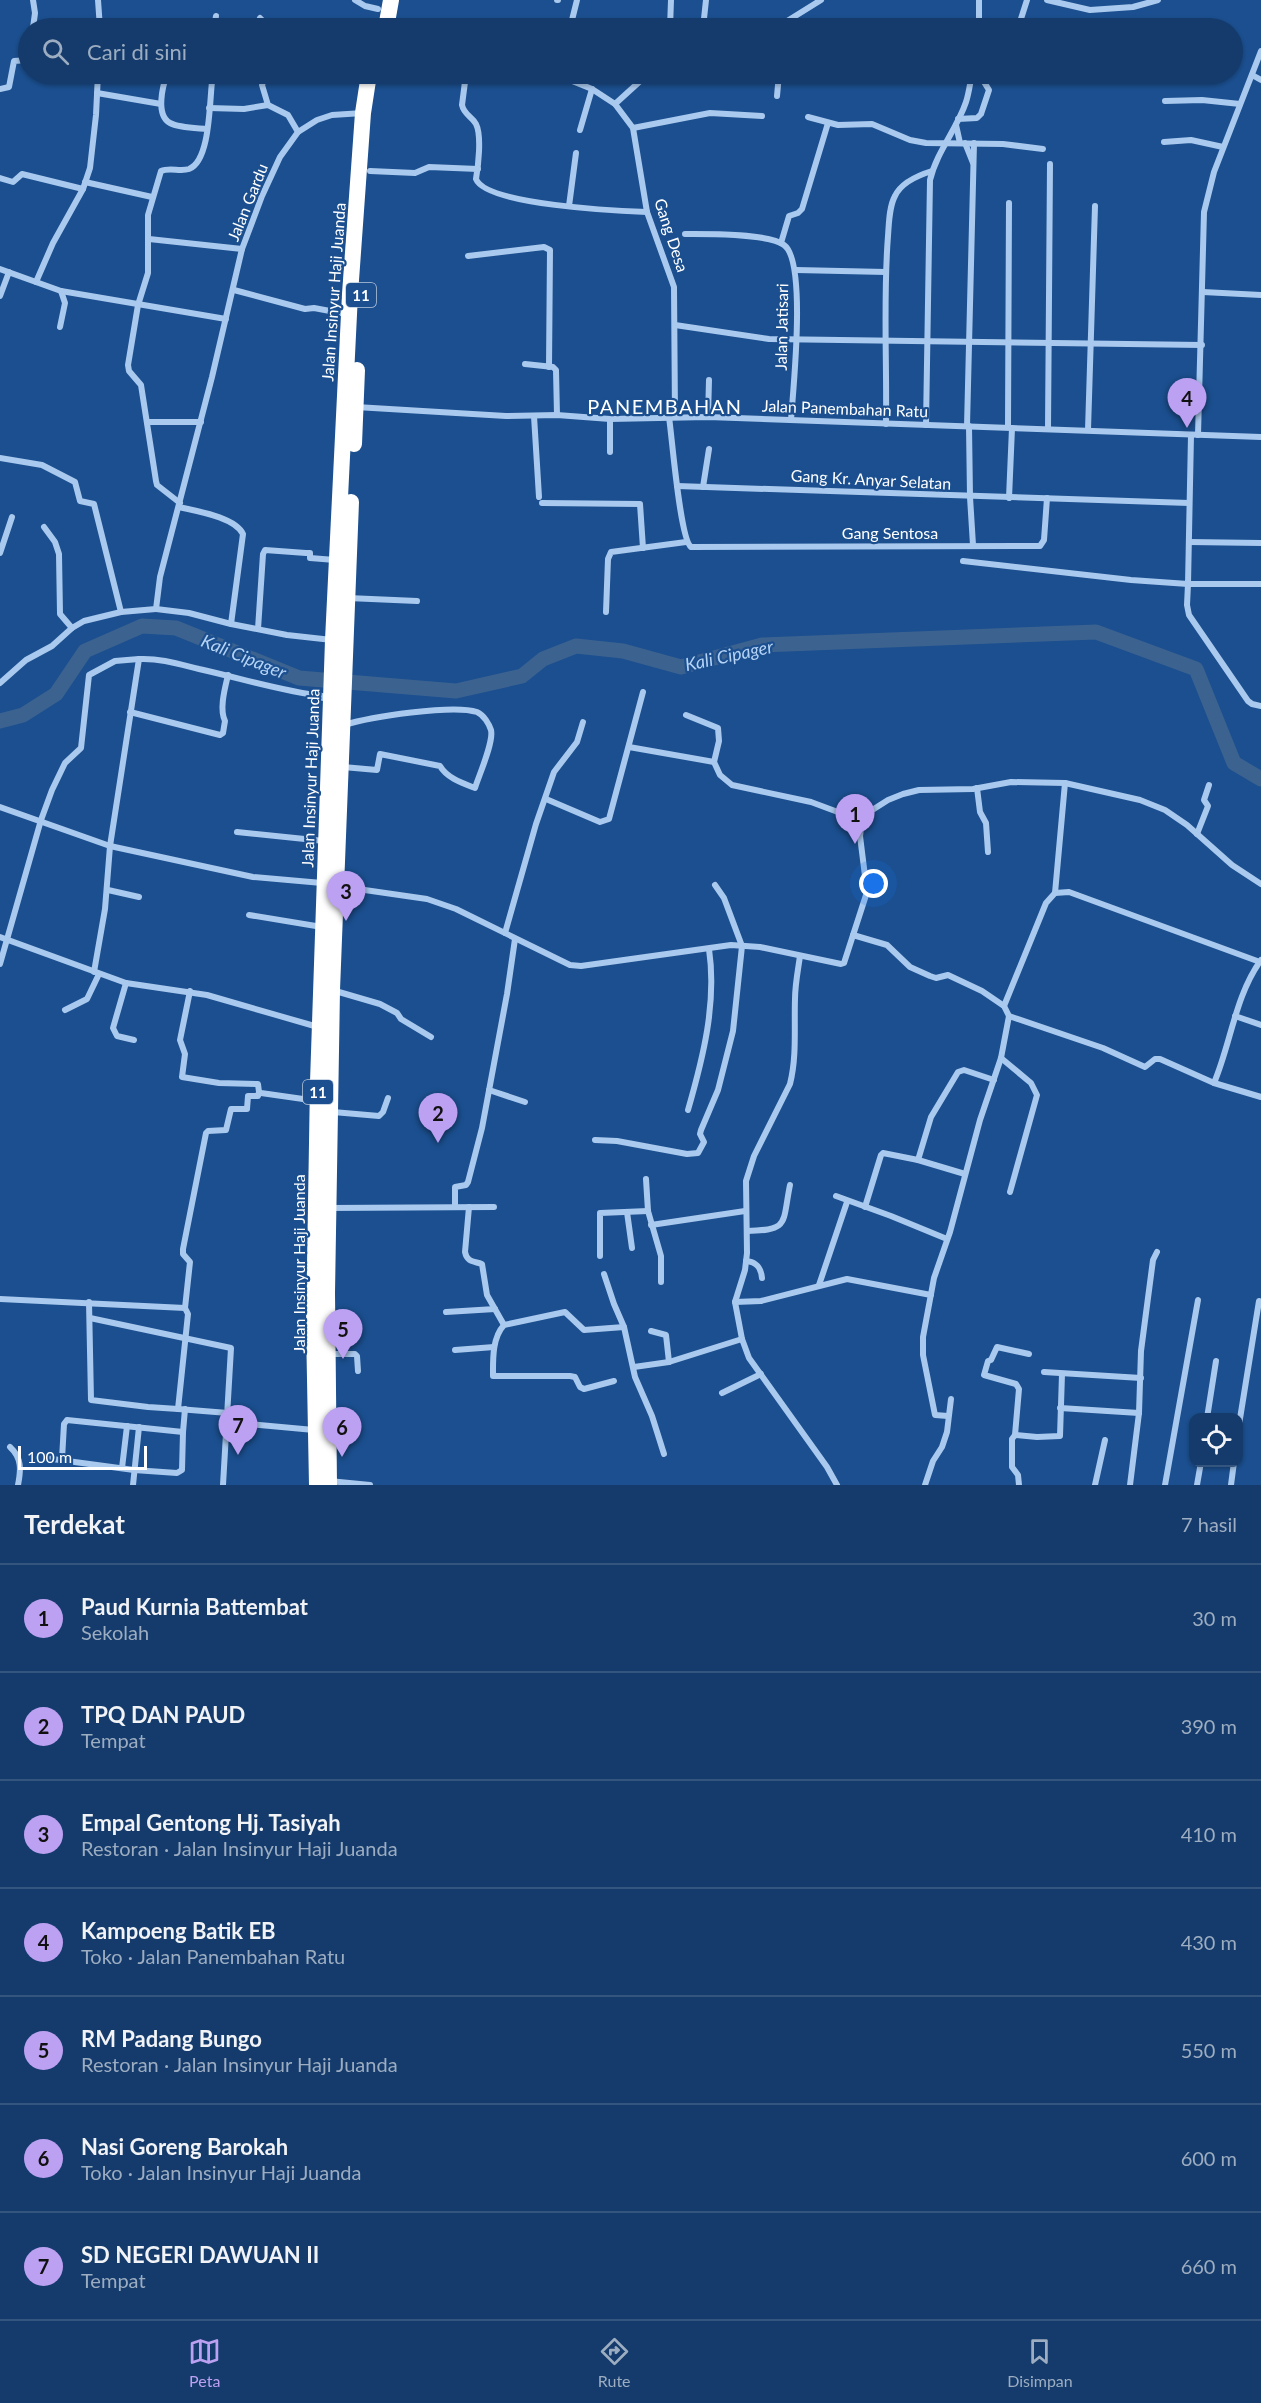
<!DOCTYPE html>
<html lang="id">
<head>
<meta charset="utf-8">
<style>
  body { margin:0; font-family:Lato,sans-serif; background:#214673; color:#f1f3f6 }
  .controls { position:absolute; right:18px; bottom:18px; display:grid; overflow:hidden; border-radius:12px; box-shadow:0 2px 4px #0004 }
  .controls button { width:54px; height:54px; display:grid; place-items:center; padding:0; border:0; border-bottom:2px solid #33557e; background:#143b6b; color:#f1f3f6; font:30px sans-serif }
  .scale { position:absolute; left:18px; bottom:15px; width:129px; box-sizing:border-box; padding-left:6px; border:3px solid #fff; border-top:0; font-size:16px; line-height:21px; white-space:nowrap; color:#fff; -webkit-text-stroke:4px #1b4f8f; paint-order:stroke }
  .you { position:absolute; left:874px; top:884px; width:21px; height:21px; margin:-15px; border:4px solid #fff; border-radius:50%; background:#1a73e8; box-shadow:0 0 0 9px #1a73e833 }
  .badge { display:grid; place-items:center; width:39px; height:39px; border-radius:50%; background:#bca0f2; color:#111; font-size:20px; font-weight:700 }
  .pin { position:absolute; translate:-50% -50px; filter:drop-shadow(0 2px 3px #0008) }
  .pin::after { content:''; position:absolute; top:32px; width:21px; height:18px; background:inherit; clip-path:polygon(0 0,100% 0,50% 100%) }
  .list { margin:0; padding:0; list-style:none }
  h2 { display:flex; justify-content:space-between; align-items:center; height:78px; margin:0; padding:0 24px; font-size:26px }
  h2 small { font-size:20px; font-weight:400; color:#9dadc1 }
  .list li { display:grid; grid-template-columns:39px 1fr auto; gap:18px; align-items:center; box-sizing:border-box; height:108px; padding:0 24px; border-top:2px solid #33557e }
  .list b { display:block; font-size:22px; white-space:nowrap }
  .list p { margin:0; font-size:20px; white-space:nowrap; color:#9dadc1 }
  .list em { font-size:20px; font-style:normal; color:#9dadc1 }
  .icon { flex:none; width:33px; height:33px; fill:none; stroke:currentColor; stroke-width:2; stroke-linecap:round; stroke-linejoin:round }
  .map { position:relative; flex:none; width:1261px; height:1485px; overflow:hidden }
  .search { position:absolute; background:#143b6b; box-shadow:0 2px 4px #0004; left:18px; right:18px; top:18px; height:66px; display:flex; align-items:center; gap:15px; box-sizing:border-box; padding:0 21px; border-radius:33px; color:#9dadc1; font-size:22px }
  .sheet { height:834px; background:#143b6b }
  nav { display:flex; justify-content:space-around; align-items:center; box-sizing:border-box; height:84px; border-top:2px solid #33557e; background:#143b6b; font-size:16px; color:#9dadc1 }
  nav a { display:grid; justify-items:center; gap:3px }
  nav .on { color:#bca0f2 }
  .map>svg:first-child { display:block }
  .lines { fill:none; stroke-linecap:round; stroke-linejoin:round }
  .river { stroke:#3c6290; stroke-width:15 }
  .street { stroke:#a9c9ee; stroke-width:6 }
  .highway { stroke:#fff; stroke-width:16 }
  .labels { text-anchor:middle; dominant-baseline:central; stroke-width:4.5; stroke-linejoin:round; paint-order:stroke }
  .shield { fill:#1b4f8f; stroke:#bbcadd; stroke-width:1.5 }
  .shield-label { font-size:15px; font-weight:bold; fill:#fff }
  .street-label { font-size:16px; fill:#fff; stroke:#1b4f8f }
  .water-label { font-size:18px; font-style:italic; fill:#b5d3f5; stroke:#1b4f8f }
  .quarter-label { font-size:20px; letter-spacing:1.5px; fill:#fff; stroke:#1b4f8f }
</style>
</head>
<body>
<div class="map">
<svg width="1261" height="1485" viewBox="0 0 1261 1485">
  <rect width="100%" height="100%" fill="#1b4f8f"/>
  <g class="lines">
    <!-- river -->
    <polyline class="river" points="0,721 23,715 56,694 85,651 142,626 176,628 299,678 456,691 522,676 543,659 576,646 623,651 681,667 762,645 1096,632 1196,669 1234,763 1261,779"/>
    <!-- street -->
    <g class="street">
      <polyline points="98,0 100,28"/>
      <polyline points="355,0 365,6 378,9"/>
      <polyline points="557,0 558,0"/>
      <polyline points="1047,0 1090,10 1133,7 1158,0"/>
      <polyline points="260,18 265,23 265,28"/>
      <polyline points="33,28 35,13 33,0"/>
      <polyline points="214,28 216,16"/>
      <polyline points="570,28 577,0"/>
      <polyline points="670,28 671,0"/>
      <polyline points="703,28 706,0"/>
      <polyline points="776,28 821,0"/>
      <polyline points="979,28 979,0"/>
      <polyline points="1018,28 1027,0"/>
      <path d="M167 74C163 85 155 115 170 123 179 128 197 128 207 129"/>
      <polyline points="266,74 262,85 268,105 288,115 298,132"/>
      <path d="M466 74 462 105C464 115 472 116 476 124 482 136 478 167 476 179 486 205 619 211 647 212"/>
      <polyline points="555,74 592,89 615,104 633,128 647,212 674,287 675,417"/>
      <polyline points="1252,75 1261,80"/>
      <polyline points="0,89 9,87 14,61 28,60"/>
      <polyline points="97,93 161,104"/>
      <polyline points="777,96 779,74"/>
      <polyline points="1165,101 1202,100 1240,104"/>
      <polyline points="615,104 648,74"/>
      <polyline points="209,108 244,109 268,105"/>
      <polyline points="808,117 838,125 872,124 910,140 926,143 1003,144 1043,149"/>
      <polyline points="958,119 977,118 981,114 989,90 979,74"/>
      <polyline points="956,125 960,143"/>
      <polyline points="633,128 710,113 762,116"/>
      <polyline points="580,130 592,89"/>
      <polyline points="1164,142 1191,140 1223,147"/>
      <polyline points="965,143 973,163"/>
      <polyline points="370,171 415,173 429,167 478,169"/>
      <polyline points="0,178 13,182 22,174 83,189"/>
      <polyline points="85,182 152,197"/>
      <polyline points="569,206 576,153"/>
      <path d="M685 234C706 234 767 233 784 245 807 261 793 390 791 420"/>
      <polyline points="149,239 242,249"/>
      <polyline points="781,243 789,216 798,213 802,209 828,123"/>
      <polyline points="468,256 544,247 550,250 549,367"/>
      <polyline points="0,269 61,291 226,319"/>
      <polyline points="796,270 886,272"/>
      <polyline points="36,282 53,243 83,189 90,168 96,115 98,74"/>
      <polyline points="234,290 305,309 314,308 346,314"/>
      <polyline points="1203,292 1261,295"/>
      <polyline points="0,296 9,272"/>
      <polyline points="675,325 769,339 1202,345"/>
      <polyline points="60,327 65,303 61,291"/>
      <polyline points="525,364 553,367 556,370 557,415"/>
      <polyline points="356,407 506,416 557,415 610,419 708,417 1261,437"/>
      <polyline points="534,416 539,497"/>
      <path d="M669 417C672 437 680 539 691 547L1040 546 1044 540 1047 498"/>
      <polyline points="708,417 709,380"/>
      <polyline points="610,419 610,452"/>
      <polyline points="147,422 201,422"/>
      <path d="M886 424C887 361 883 298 888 236 889 223 889 207 895 196 901 183 919 175 932 171"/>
      <path d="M926 425 930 180C937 151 957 129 966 102 969 93 970 83 972 74"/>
      <polyline points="967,426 974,143"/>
      <polyline points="969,426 970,497 973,545"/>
      <polyline points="1008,427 1009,203"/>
      <polyline points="1048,429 1050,164"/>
      <polyline points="1088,430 1095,206"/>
      <polyline points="1198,435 1204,212 1214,172 1261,51"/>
      <polyline points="0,458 42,465 75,482 80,501 94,504 121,612"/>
      <polyline points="677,486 1189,503"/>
      <polyline points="703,487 709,449"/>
      <polyline points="1009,498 1012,428"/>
      <path d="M180 503 157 485 156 481 141 385 129 371 128 365 138 305 148 273V215L161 171C170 167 180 172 189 169 212 160 209 94 213 74"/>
      <polyline points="542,503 640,504 643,548"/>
      <path d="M179 507C196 511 235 517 243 534L231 624"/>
      <polyline points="44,527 55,542 59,554 60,614 72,628"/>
      <polyline points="1189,542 1261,543"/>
      <polyline points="0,553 12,517"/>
      <polyline points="963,561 1131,580 1188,584 1191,435"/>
      <polyline points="1261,584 1188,584 1187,605 1189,615 1248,701 1252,704 1261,706"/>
      <polyline points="348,598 417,601"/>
      <polyline points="156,609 189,613 231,624 287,635 332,640"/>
      <polyline points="606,612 608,559 611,552 686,542"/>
      <polyline points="258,629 263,554 265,550 306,553 310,553 310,558 335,560"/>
      <polyline points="0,683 26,660 52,646 72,628 84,621 121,612 156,609 160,577 212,377 242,249 262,196 280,157 298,132 317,120 332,115 363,113"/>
      <path d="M130 712 220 735 223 733 225 721C219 709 225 688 228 675"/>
      <polyline points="686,715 718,728 719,741 714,762 720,775 732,785 811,802 862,821"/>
      <polyline points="629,747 714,762"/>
      <path d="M343 767 377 770 380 754 440 766C447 778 462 783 475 788 479 775 494 742 491 730 489 724 484 715 477 712 453 704 370 717 344 725"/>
      <polyline points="977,788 980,812 986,823 988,852"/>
      <polyline points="546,799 600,822 609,819 643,692"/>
      <polyline points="0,807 110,846 253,877 322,883"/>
      <polyline points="237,832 324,841"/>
      <polyline points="1197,834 1208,806 1204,800 1209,785"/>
      <polyline points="337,886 427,899 456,909 570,965 581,966 731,945 760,947 841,964 844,963 867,892 860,836 862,821 866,814 888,800 903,794 919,790 973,789 1011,782 1065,783 1140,800 1165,810 1187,825 1232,865 1261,884"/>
      <polyline points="108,890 139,897"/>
      <polyline points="1055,893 1069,892 1260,962"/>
      <polyline points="249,915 322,927"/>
      <polyline points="505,933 536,824 554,772 577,742 583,722"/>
      <polyline points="853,935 887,945 910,967 930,976 936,978 948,975 982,991 1004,1006 1009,1016 1001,1058 980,1120 950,1232 934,1278 923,1337 923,1355 935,1415 948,1416"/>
      <polyline points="0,937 126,983 207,995 318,1027"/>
      <path d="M800 956C798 970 795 985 795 999 794 1028 797 1056 790 1084L754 1156 746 1181 747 1253 745 1270 735 1302 742 1339 749 1358 827 1467 837 1485"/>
      <polyline points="0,964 41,820 52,790 65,763 81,748 89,675 115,661 139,659"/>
      <path d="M94 972 105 909 110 846 139 659C160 658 179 664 199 669 240 678 280 691 322 696V698"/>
      <polyline points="126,983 113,1028 117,1036 134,1040"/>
      <polyline points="332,990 380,1004 397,1013 401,1019 431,1037"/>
      <polyline points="190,991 180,1040 185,1054 182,1077 219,1083 258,1084 259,1092 261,1093 317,1101"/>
      <polyline points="1004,1006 1046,903 1055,893 1065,783"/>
      <polyline points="65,1010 87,999 99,974"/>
      <polyline points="1009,1016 1103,1048 1145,1067 1155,1059 1160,1059 1214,1083 1261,1097"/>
      <polyline points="1235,1016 1261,1025"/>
      <polyline points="1001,1058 1031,1083 1037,1095 1010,1192"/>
      <path d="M1214 1083C1231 1043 1235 996 1261 960"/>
      <polyline points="489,1090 525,1102"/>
      <path d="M688 1110C703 1058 717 1003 709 949"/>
      <polyline points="333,1112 379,1116 383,1112 388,1098"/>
      <polyline points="595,1140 617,1141 687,1154 698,1153 704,1142 700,1134 701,1130 718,1090 733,1031 742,946 724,898 715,885"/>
      <polyline points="918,1160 965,1174"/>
      <polyline points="646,1179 648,1211 661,1256 661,1282"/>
      <polyline points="836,1196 891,1216 947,1239"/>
      <polyline points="455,1207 455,1187 466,1185 468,1182 482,1128 507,994 515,939"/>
      <path d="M469 1207 465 1252C467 1262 473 1261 482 1264L487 1295 504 1325"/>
      <polyline points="865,1207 881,1155 883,1153 918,1160 931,1117 958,1072 964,1070 994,1080"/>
      <polyline points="328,1208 494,1207"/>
      <polyline points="627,1212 632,1248"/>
      <polyline points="651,1225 745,1211"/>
      <path d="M747 1231C790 1230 782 1224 790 1185"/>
      <polyline points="600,1256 600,1213 648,1211"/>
      <path d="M746 1261C757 1262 761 1268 762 1278"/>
      <polyline points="604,1274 614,1304 624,1327"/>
      <polyline points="819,1285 847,1202"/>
      <polyline points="0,1299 185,1308 188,1314 178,1409 228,1413"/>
      <polyline points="89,1302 91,1400 148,1407 178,1409"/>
      <polyline points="735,1302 761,1301 847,1279 931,1295"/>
      <polyline points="185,1308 190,1262 183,1254 183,1249 206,1133 208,1131 226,1130 231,1109 247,1109 248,1096 258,1096 259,1092"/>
      <polyline points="446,1312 495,1309"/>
      <polyline points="90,1318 231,1348 223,1485"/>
      <polyline points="651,1331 666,1335 669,1362"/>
      <polyline points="455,1350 494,1347"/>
      <polyline points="329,1354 355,1354 357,1356 358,1371"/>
      <polyline points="634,1367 669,1362 742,1339"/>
      <polyline points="1044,1372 1141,1378"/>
      <path d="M614 1381 584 1389 580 1387 575 1377 570 1376H493C493 1360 492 1338 504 1325L565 1312 584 1330 624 1327 635 1377 652 1416 664 1454"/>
      <polyline points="722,1393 761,1374"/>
      <polyline points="1060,1408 1139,1413"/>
      <polyline points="1207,1418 1216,1361"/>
      <polyline points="228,1422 314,1430"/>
      <polyline points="1238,1431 1259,1301"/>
      <polyline points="183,1432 185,1409"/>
      <polyline points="1015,1435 1037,1437 1060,1436 1062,1374"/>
      <path d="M10 1447C22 1458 21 1470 18 1485"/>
      <polyline points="45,1458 134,1470 177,1473 182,1470 183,1432 67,1420 64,1424 62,1459"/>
      <polyline points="122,1468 127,1426"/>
      <polyline points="329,1481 370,1485"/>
      <polyline points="133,1485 139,1427"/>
      <polyline points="925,1485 933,1461 942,1447 947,1432 951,1399"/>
      <polyline points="1019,1485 1018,1475 1012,1467 1012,1439 1015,1435 1019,1389 1016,1384 984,1375 988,1361 991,1360 997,1347 1029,1354"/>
      <polyline points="1095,1485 1105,1440"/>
      <polyline points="1130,1485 1139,1413 1141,1351 1153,1260 1157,1252"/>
      <polyline points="1165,1485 1198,1300"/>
      <polyline points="1197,1485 1201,1462"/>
      <polyline points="1231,1485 1234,1462"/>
    </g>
    <!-- highway -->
    <g class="highway">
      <polyline points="386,28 391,0"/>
      <polyline points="354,444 357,370"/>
      <polyline points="317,1485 314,1326 318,1082 333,640 350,294 363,113 369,74"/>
      <polyline points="329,1485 327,1293 332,990 351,502"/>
    </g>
  </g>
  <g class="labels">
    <!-- shield labels -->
    <g class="shield">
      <rect x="346" y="283" width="30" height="24" rx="4.5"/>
      <rect x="303" y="1080" width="30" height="24" rx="4.5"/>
    </g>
    <g class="shield-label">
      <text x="361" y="295">11</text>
      <text x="318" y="1092">11</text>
    </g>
    <!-- street labels -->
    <g class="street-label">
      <text transform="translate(247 202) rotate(-68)">Jalan Gardu</text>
      <text transform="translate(672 235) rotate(72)">Gang Desa</text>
      <text transform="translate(333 292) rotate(-86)">Jalan Insinyur Haji Juanda</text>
      <text transform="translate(781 327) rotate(-89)">Jalan Jatisari</text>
      <text transform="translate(845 408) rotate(2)">Jalan Panembahan Ratu</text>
      <text transform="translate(871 479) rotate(3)">Gang Kr. Anyar Selatan</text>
      <text x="890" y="532">Gang Sentosa</text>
      <text transform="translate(310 778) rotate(-88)">Jalan Insinyur Haji Juanda</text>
      <text transform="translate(298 1264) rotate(-90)">Jalan Insinyur Haji Juanda</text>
    </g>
    <!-- water labels -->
    <g class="water-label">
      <text transform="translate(729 655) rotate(-12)">Kali Cipager</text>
      <text transform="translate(244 656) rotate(22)">Kali Cipager</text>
    </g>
    <!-- quarter labels -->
    <g class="quarter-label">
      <text x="665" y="406">PANEMBAHAN</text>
    </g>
  </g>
</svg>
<div class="controls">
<button><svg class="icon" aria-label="locate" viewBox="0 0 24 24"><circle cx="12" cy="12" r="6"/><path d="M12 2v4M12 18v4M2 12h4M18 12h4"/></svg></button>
</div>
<div class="scale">100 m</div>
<div class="you"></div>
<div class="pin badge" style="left:855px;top:844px">1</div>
<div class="pin badge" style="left:438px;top:1143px">2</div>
<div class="pin badge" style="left:346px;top:921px">3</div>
<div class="pin badge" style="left:1187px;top:428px">4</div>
<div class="pin badge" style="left:343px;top:1359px">5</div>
<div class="pin badge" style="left:342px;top:1457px">6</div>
<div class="pin badge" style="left:238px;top:1455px">7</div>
<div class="search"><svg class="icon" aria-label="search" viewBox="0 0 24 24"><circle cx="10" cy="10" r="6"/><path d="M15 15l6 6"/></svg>Cari di sini</div>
</div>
<section class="sheet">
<h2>Terdekat<small>7 hasil</small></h2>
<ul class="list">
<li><span class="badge">1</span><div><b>Paud Kurnia Battembat</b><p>Sekolah</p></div><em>30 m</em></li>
<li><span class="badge">2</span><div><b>TPQ DAN PAUD</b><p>Tempat</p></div><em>390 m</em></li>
<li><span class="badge">3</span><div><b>Empal Gentong Hj. Tasiyah</b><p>Restoran · Jalan Insinyur Haji Juanda</p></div><em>410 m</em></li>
<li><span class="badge">4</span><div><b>Kampoeng Batik EB</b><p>Toko · Jalan Panembahan Ratu</p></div><em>430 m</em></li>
<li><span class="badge">5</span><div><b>RM Padang Bungo</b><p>Restoran · Jalan Insinyur Haji Juanda</p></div><em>550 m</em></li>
<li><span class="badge">6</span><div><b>Nasi Goreng Barokah</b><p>Toko · Jalan Insinyur Haji Juanda</p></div><em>600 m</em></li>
<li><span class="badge">7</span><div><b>SD NEGERI DAWUAN II</b><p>Tempat</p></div><em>660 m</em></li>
</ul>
</section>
<nav>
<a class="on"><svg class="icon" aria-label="map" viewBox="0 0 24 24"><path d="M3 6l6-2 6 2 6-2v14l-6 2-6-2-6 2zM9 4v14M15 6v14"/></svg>Peta</a>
<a><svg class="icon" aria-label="directions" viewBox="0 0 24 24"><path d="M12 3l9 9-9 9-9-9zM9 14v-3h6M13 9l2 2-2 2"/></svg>Rute</a>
<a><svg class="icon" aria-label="saved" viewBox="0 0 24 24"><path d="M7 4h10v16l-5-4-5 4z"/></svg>Disimpan</a>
</nav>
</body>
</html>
